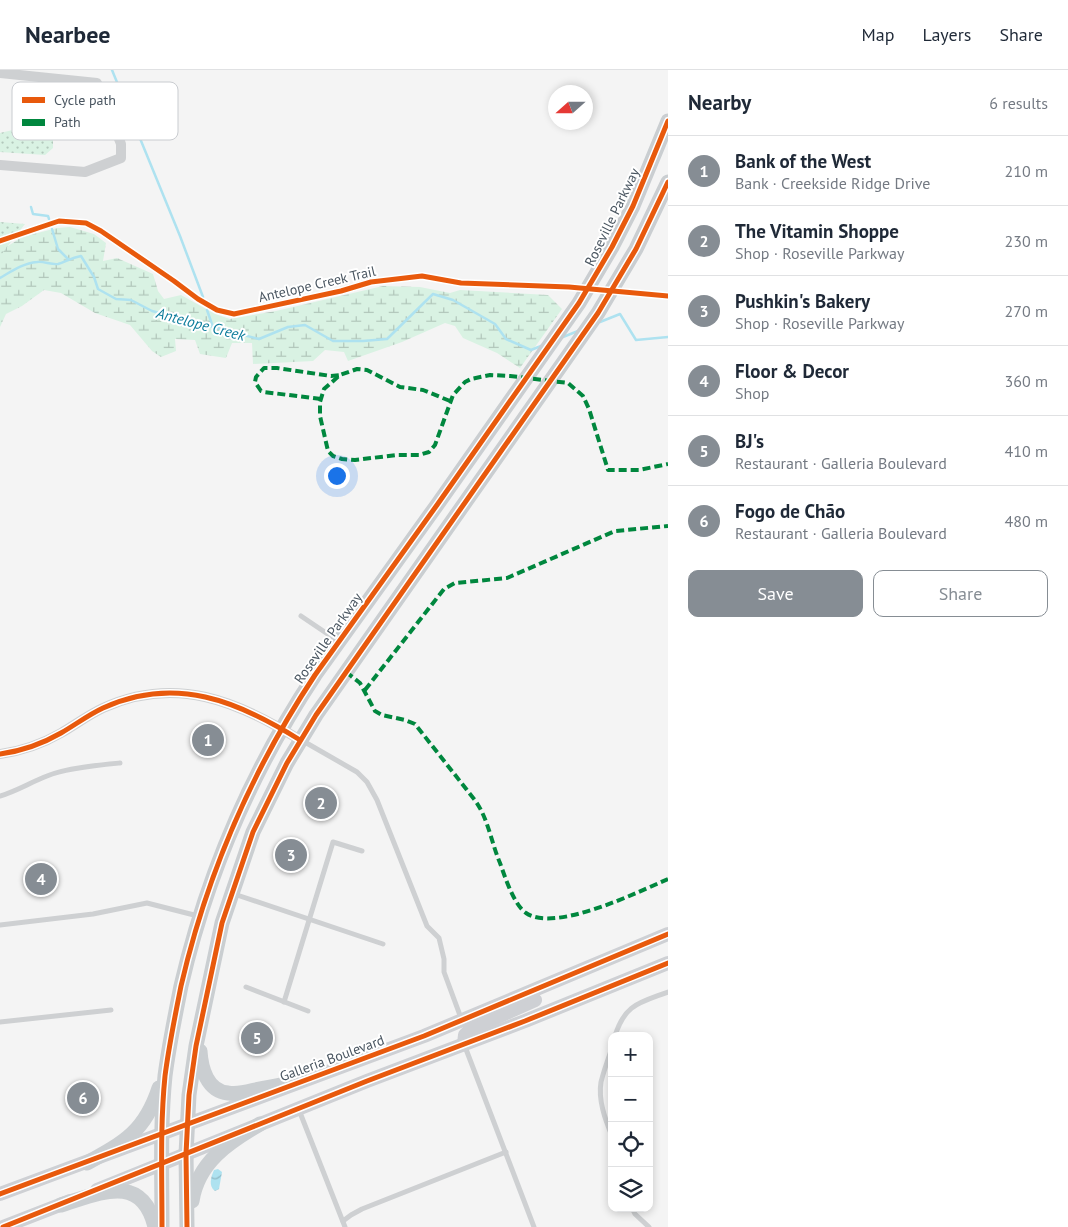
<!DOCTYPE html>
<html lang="en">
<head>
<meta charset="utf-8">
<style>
  body { margin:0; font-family:"PT Sans",sans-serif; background:#f6f6f7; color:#1f2937 }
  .controls { position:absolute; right:15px; bottom:15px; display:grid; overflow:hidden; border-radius:10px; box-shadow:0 2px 8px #0003 }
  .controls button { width:45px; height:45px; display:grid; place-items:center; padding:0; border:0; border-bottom:1px solid #e0e1e3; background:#fff; color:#1f2937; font:25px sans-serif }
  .compass { position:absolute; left:548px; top:15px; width:45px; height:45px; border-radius:50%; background:#fff; box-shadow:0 2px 8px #0003; rotate:249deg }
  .you { position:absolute; left:336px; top:405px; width:18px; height:18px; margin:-12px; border:4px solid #fff; border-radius:50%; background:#1a73e8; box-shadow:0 0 0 8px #1a73e833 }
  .badge { display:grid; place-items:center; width:32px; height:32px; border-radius:50%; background:#868d94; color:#fff; font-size:16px; font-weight:700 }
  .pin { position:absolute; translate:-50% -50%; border:2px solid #fff; box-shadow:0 1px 5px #0006 }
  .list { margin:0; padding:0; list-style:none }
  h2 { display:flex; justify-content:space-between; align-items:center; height:65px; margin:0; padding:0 20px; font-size:21px }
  h2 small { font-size:16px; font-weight:400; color:#747a83 }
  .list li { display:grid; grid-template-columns:32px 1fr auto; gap:15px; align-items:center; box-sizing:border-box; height:70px; padding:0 20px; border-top:1px solid #e0e1e3 }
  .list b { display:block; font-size:19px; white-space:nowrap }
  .list p { margin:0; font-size:16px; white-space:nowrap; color:#747a83 }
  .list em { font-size:16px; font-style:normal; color:#747a83 }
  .actions { display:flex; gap:10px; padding:15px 20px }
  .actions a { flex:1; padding:11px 0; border:1px solid #868d94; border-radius:10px; text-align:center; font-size:18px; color:#868d94 }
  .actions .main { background:#868d94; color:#fff }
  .icon { flex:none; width:28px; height:28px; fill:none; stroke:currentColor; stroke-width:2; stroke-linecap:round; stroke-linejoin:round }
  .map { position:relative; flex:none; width:668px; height:1157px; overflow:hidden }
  header { display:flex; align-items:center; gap:30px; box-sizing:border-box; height:70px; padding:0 25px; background:#fff; border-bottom:1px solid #e0e1e3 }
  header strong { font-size:24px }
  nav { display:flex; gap:28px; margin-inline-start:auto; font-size:18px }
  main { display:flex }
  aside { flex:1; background:#fff }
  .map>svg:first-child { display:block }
  .wetland { fill:url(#wetland-marsh) }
  .park { fill:url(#park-dots) }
  .water { fill:url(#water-waves) }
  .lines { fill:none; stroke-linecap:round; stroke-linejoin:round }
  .stream { stroke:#aee2f0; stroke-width:2.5 }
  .lane { stroke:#ced0d2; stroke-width:5 }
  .street { stroke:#ced0d2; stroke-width:10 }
  .secondary { stroke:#ced0d4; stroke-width:14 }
  .primary { stroke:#caced1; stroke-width:15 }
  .quiet { stroke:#00873e; stroke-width:4; stroke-dasharray:8 4; stroke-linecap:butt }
  .cycleway-casing { stroke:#fff; stroke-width:8 }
  .cycleway { stroke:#e8590c; stroke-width:5 }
  .labels { text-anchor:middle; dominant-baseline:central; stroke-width:4; stroke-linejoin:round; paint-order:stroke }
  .street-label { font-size:14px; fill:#4a5661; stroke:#fff }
  .water-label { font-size:15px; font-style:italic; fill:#0c7c9b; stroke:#fff }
  .key { fill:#fff; stroke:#c9ccd0; stroke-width:1 }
  .key-label { font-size:14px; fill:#4a5661 }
</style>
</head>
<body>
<header>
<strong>Nearbee</strong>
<nav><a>Map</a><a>Layers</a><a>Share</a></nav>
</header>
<main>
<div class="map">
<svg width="668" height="1157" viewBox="0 0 668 1157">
  <defs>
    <pattern id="wetland-marsh" width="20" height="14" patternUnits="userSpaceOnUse" patternTransform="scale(1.25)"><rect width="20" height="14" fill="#d9f2e3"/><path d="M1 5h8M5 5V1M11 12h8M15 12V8" fill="none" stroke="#b2c7bb"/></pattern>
    <pattern id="park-dots" width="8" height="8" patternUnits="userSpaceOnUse" patternTransform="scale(1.25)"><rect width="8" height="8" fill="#d9f2e3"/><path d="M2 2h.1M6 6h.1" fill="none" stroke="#b2c7bb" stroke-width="1.8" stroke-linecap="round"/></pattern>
    <pattern id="water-waves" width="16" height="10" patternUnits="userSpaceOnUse" patternTransform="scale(1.25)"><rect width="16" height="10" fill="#aee2f0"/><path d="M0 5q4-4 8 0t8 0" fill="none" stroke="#90bac6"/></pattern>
  </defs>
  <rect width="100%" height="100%" fill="#f4f4f4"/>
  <!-- wetland -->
  <polygon class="wetland" points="70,157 94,164 106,173 103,191 117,188 153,204 158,221 164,229 181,225 215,244 230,249 276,241 383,216 420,217 450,223 460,220 548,225 562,239 520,298 497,283 463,268 455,256 445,253 402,272 348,291 344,282 325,280 313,291 253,294 252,273 232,273 226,288 200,284 195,270 175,269 176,281 161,287 152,281 130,255 95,243 61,223 44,220 22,236 6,244 0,257 0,181 22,167 57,158"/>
  <!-- park -->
  <g class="park">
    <polygon points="17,59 27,63 45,62 53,69 53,78 45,85 0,82 0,63"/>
    <polygon points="0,152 25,154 0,186"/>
  </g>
  <!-- water -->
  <path class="water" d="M218 1099 222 1102 219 1119 215 1121C208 1116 211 1107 214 1100Z"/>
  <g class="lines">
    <!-- stream -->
    <g class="stream">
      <polyline points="112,0 180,166 203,227"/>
      <polyline points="31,137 33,144 48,146 49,149"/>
      <polyline points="52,159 58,179 68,189"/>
      <path d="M0 208C12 201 24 193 37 192 44 191 51 195 58 194 66 192 70 188 81 186L94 207 98 219 116 229 131 230 152 241 259 269 288 257 305 255 333 271H363L387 269 433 224 453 230 495 254 506 269 531 280 541 276"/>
      <polyline points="207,240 213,257"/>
      <polyline points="600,252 620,244 636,270 668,267"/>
      <polyline points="563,267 578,261"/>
    </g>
    <!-- lane -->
    <g class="lane">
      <polyline points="301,546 338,571"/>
      <polyline points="303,671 357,702 367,712 377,730 427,856 439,868 444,889 444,902 461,948"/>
      <path d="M0 726C17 721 31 712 47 706 66 698 99 695 120 693"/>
      <polyline points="234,824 383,874"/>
      <polyline points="0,855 93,844 147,833 198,846"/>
      <polyline points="246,917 308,941"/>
      <polyline points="284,932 333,772 362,781"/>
      <polyline points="0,952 111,940"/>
      <path d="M615 966C625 934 639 933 668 922"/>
      <polyline points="464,974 534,1157"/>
      <path d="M612 978C608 989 604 1000 601 1012 598 1030 605 1049 612 1066"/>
      <polyline points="299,1040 345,1157"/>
      <polyline points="632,1138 635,1144 649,1157"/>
      <polyline points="343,1151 351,1145 362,1139 506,1082"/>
    </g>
    <!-- street -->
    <g class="street">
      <polyline points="0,3 97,13 121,74 121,88 85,102 0,95"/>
      <path d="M0 684C22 681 42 674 61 663 75 655 88 645 103 638 175 605 238 631 300 670"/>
    </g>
    <!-- secondary -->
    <g class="secondary">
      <polyline points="464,974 465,965 471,959 535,930"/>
      <polyline points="97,1120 367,1011 525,951 668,893"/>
      <polyline points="0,1124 424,966 668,864"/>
      <polyline points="3,1157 70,1131"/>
    </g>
    <!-- primary -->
    <g class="primary">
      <path d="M200 981C201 998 207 1021 228 1023 237 1025 247 1022 255 1020 271 1017 287 1014 302 1010"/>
      <path d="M87 1093C125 1072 145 1061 159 1018"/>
      <path d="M192 1131C198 1092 229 1072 260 1054"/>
      <path d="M61 1135C100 1123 142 1102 155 1157"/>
      <path d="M162 1157C162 1106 160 1056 165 1006 169 975 175 946 181 916 207 804 252 700 315 605L437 435 579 233 612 177 633 136 668 51"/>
      <polyline points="187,1157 186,1084 189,1025 196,976 222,853 253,762 287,693 316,645 598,243 636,179 668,112"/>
    </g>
    <!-- quiet -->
    <g class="quiet">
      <polyline points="321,329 264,322 261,321 255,312 256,307 264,298 277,298 331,306 340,305"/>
      <polyline points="450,331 423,320 400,317 367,300 357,299 340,305 324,319 320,332 320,346 328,381 333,386 342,389 355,390 397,385 419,385 429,382 435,375 453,325 465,312 471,309 490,305 510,306 568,313 583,326 589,339 608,400 639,400 668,394"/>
      <path d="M346 602 360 613 375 641 382 645 405 650 415 654 474 729C488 747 491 772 500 793 505 807 514 835 526 843 555 863 638 822 668 809"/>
      <polyline points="365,620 444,519 455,513 507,508 615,461 668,456"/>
    </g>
    <!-- cycleway casing -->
    <g class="cycleway-casing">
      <g id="cycleway">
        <polyline points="0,171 59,151 86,153 101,161 174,211 198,229 217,240 234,244 341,221 371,212 422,206 461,213 569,217 668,226"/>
        <path d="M0 684C22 681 42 674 61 663 75 655 88 645 103 638 175 605 238 631 300 670"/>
        <polyline points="0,1124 424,966 668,864"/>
        <polyline points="3,1157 367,1011 525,951 668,893"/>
        <path d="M162 1157C162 1106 160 1056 165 1006 169 975 175 946 181 916 207 804 252 700 315 605L437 435 579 233 612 177 633 136 668 51"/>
        <polyline points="187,1157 186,1084 189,1025 196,976 222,853 253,762 287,693 316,645 598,243 636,179 668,112"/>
      </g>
    </g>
    <!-- cycleway -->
    <use href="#cycleway" class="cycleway"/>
  </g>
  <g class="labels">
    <!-- street labels -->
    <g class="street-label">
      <text transform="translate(612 147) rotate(-64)">Roseville Parkway</text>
      <text transform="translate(317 214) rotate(-13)">Antelope Creek Trail</text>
      <text transform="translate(328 568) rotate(-55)">Roseville Parkway</text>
      <text transform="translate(332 988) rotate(-20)">Galleria Boulevard</text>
    </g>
    <!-- water labels -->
    <g class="water-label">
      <text transform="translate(201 254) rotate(15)">Antelope Creek</text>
    </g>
  </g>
  <!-- legend -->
  <rect x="12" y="12" width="166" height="58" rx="8" class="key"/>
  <rect x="22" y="27" width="23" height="6" fill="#e8590c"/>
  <rect x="22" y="49" width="23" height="7" fill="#00873e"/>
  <g class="key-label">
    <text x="54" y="35">Cycle path</text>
    <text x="54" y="57">Path</text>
  </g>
</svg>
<div class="controls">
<button>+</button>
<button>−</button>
<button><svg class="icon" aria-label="locate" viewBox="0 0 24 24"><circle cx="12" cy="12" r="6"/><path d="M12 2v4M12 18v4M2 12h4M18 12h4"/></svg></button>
<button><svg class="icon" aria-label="layers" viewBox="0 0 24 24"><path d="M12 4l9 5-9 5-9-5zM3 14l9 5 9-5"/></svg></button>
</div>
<svg class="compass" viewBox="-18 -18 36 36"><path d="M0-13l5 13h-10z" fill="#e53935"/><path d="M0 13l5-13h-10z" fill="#747a83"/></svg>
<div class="you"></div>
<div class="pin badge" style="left:208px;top:670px">1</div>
<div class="pin badge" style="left:321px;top:733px">2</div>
<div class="pin badge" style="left:291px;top:785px">3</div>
<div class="pin badge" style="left:41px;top:809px">4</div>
<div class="pin badge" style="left:257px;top:968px">5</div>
<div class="pin badge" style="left:83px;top:1028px">6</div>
</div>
<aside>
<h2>Nearby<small>6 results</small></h2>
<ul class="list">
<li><span class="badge">1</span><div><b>Bank of the West</b><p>Bank · Creekside Ridge Drive</p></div><em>210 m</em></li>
<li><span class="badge">2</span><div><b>The Vitamin Shoppe</b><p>Shop · Roseville Parkway</p></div><em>230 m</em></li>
<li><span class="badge">3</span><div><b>Pushkin's Bakery</b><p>Shop · Roseville Parkway</p></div><em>270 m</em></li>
<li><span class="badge">4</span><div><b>Floor &amp; Decor</b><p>Shop</p></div><em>360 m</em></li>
<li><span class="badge">5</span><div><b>BJ's</b><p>Restaurant · Galleria Boulevard</p></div><em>410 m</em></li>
<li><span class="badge">6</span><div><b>Fogo de Chão</b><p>Restaurant · Galleria Boulevard</p></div><em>480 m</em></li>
</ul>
<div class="actions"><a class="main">Save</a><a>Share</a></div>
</aside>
</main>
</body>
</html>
